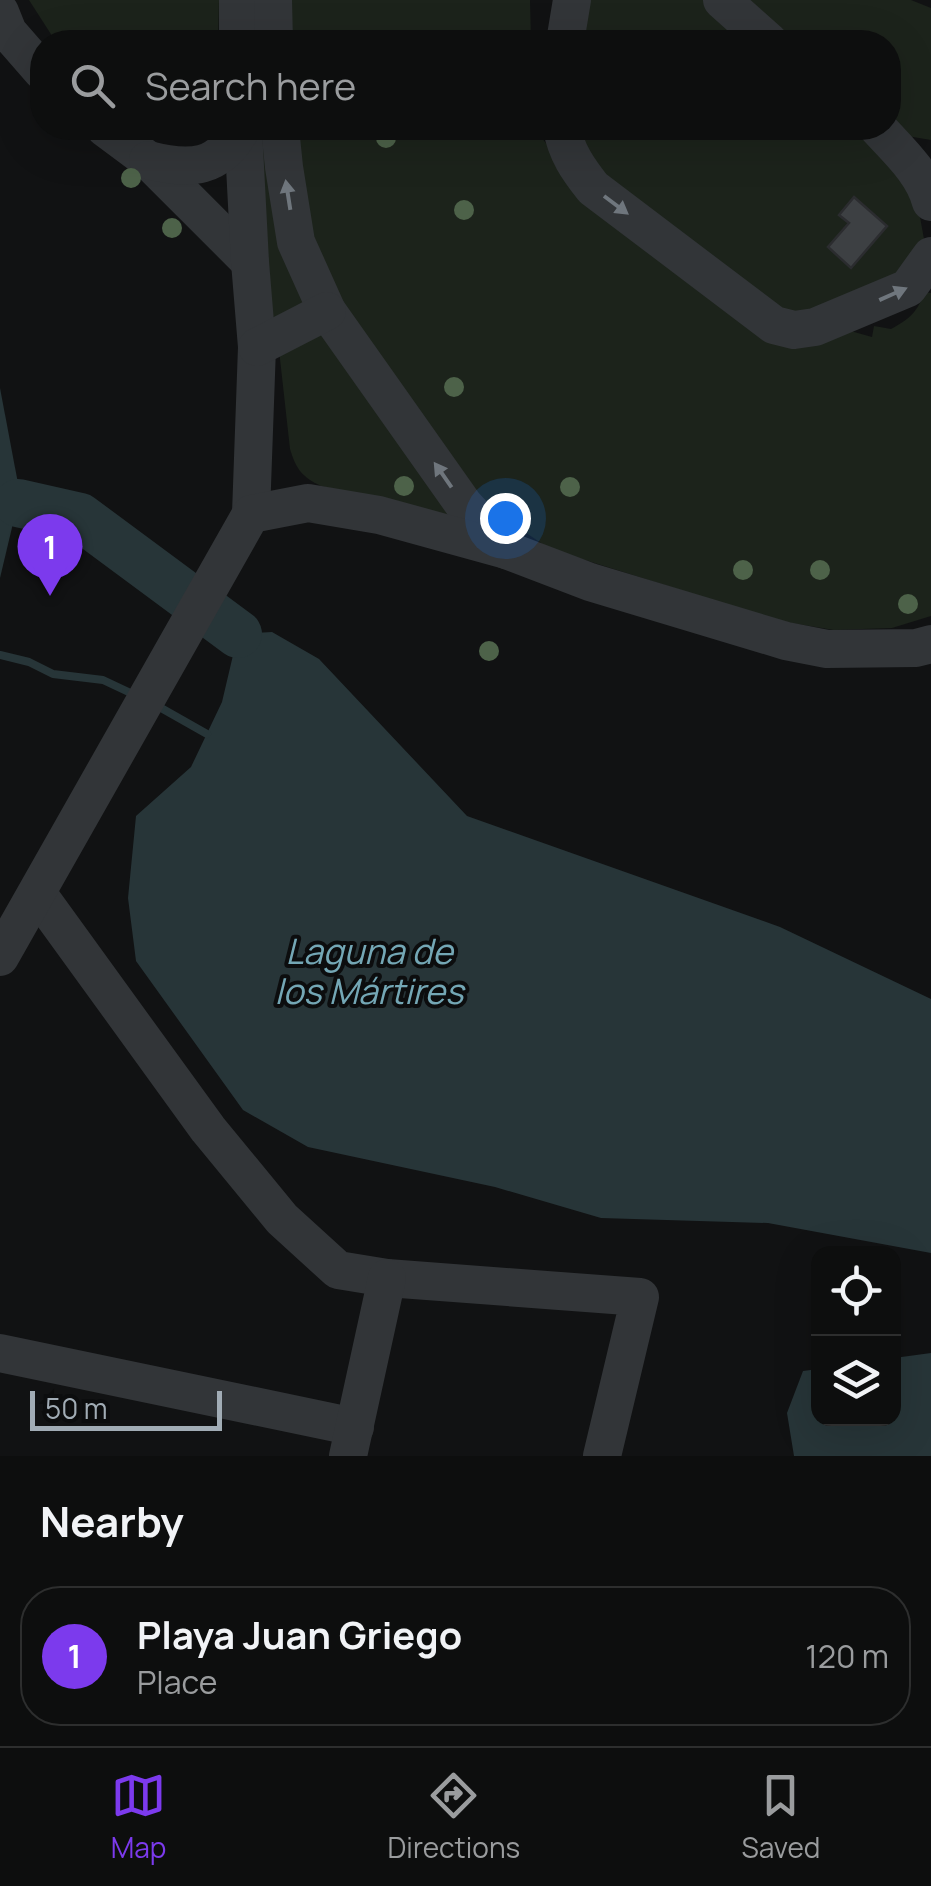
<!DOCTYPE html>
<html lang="en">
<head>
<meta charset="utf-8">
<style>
  body { margin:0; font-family:Manrope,sans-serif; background:#1b1c1c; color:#f1f3f6 }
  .controls { position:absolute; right:30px; bottom:30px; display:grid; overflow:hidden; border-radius:20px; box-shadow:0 10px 40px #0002 }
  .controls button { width:90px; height:90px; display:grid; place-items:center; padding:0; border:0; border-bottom:2px solid #2d2e2e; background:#0d0e0e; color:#f1f3f6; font:50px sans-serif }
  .scale { position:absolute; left:30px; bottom:25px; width:192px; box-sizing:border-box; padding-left:10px; border:5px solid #a1acb5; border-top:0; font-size:28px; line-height:35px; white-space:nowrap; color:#a1acb5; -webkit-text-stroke:8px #0c0d0e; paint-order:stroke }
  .you { position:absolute; left:505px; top:518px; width:35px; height:35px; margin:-25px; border:8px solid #fff; border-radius:50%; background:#1a73e8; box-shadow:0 0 0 15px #1a73e833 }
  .badge { display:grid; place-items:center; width:65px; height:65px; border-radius:50%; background:#7c3aed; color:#fff; font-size:32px; font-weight:700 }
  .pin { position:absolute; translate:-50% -82px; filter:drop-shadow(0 2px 5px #0008) }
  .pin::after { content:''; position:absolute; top:52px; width:35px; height:30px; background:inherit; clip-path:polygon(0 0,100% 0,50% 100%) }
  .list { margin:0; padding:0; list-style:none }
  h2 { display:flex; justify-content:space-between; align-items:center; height:130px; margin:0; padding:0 40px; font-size:42px }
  h2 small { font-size:32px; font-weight:400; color:#9a9c9e }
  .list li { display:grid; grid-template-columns:65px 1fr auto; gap:30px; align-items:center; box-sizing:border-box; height:140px; margin:0 20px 20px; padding:0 20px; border:2px solid #2d2e2e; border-radius:40px }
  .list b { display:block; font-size:38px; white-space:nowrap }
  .list p { margin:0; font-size:32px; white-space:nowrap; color:#9a9c9e }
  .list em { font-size:32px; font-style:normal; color:#9a9c9e }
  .icon { flex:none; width:55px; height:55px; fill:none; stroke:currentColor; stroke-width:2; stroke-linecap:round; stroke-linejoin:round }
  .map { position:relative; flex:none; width:931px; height:1456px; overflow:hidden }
  .search { position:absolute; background:#0d0e0e; box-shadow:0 10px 40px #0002; left:30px; right:30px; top:30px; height:110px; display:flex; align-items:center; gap:25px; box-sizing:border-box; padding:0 35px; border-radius:40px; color:#9a9c9e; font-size:38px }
  .sheet { height:290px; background:#0d0e0e }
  nav { display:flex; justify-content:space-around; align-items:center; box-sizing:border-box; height:140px; border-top:2px solid #2d2e2e; background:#0d0e0e; font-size:28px; color:#9a9c9e }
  nav a { display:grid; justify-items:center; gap:5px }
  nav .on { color:#7c3aed }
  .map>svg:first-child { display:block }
  .green { fill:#1c231b }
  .water { fill:#273538 }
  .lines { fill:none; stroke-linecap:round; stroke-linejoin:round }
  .stream { stroke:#273538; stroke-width:8 }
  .river { stroke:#273538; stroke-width:48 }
  .building { fill:#3d4043; stroke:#2b2c2f; stroke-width:2.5 }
  .minor { stroke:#323538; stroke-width:38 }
  .tree { fill:#4d6249 }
  .oneway { fill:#6f767d }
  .labels { text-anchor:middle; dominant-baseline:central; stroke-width:8; stroke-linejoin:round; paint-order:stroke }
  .water-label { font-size:35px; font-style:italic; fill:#74a7b5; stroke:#0c0d0e }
</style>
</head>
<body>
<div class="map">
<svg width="931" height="1456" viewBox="0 0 931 1456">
  <rect width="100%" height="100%" fill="#111213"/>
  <!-- green -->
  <g class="green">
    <polygon points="29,0 219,0 218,42 56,42"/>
    <polygon points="290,0 530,0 531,42 291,42"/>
    <polygon points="583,0 704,0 749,42 578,42"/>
    <polygon points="750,0 911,0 931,8 931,140 907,136 889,109 888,42 801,42 781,29"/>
    <polygon points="259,128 314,309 273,325"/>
    <path d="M296 128H534L570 174 715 293 872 337 874 326 891 329C910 319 917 312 925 292L931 293V616L892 628 834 630 779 621 550 549 489 508 340 300 318 255 307 217Z"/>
    <polygon points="578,128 854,128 897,175 918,206 924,239 912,263 893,282 814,315 784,314 616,189 590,156"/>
    <path d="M326 333 449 515 321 486C302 477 296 469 290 449L279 350Z"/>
  </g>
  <!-- water -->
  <g class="water">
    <polygon points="0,388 20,494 0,578"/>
    <polygon points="272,632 319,659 467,816 780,927 931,999 931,1253 768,1223 601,1218 495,1187 308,1147 243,1110 136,961 128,898 136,816 191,767 222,702 238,634"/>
    <polygon points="931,1353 931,1456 794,1456 787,1413 803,1371 818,1369 818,1418 894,1418 894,1358"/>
  </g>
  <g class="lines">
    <!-- stream -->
    <g class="stream">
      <polyline points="0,655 29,662 53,674 103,680 137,696"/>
      <polyline points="154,704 207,734"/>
    </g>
    <!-- river -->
    <polyline class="river" points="18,503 80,517 238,634"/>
  </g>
  <!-- building -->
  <polygon class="building" points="854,197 887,226 851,268 828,247 849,223 839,215"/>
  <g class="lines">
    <!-- minor -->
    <g class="minor">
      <polyline points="238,0 238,42"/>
      <polyline points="273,0 274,42"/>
      <polyline points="722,0 769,42"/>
      <polyline points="0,12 8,32 42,71"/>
      <polyline points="565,42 572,0"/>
      <polyline points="105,128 148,160 250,262"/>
      <polyline points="243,128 250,262 257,347 251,514"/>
      <polyline points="280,128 284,167 296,242 327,311 464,505 506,550"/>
      <path d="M562 128C566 152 578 169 593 188L774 325 794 330 815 327 908 288 931 256"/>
      <path d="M878 128C898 150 923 172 931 202"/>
      <path d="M148 160C191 171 219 169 242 128"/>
      <polyline points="257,347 327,311"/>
      <polyline points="37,893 208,1129 282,1219 338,1270 387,1278 640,1297 602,1456"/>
      <polyline points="0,957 251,514 308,503 379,515 506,550 590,582 786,641 827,649 916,648 931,644"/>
      <polyline points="0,1353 355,1427"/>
      <polyline points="348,1456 387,1278"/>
    </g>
  </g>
  <!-- trees -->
  <g class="tree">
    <circle cx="386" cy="138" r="10"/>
    <circle cx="131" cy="178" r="10"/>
    <circle cx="464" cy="210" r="10"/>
    <circle cx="172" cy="228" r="10"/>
    <circle cx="454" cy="387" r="10"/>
    <circle cx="404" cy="486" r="10"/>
    <circle cx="570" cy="487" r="10"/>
    <circle cx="743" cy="570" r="10"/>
    <circle cx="820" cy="570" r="10"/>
    <circle cx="908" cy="604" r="10"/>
    <circle cx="489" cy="651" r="10"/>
  </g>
  <!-- one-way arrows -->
  <defs><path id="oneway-solid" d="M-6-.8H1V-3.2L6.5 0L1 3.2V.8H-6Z" transform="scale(2.5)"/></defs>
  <g class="oneway">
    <use href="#oneway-solid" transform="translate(288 195) rotate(-99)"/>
    <use href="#oneway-solid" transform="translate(616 205) rotate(37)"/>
    <use href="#oneway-solid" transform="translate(893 294) rotate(-24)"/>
    <use href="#oneway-solid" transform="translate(443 475) rotate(-125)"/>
  </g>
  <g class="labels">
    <!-- water labels -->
    <g class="water-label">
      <text x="369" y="951">Laguna de<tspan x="369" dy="40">los Mártires</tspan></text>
    </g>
  </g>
</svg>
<div class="controls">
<button><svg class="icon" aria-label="locate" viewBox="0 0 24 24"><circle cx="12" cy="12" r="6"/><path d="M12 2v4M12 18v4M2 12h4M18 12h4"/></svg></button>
<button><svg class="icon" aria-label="layers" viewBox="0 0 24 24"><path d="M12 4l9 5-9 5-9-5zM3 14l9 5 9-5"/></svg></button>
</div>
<div class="scale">50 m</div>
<div class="you"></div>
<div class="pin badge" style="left:50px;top:596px">1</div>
<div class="search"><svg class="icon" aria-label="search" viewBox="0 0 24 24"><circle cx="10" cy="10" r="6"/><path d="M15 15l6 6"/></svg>Search here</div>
</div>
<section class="sheet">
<h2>Nearby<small></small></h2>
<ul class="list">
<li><span class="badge">1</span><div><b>Playa Juan Griego</b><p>Place</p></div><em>120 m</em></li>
</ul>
</section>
<nav>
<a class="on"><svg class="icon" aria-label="map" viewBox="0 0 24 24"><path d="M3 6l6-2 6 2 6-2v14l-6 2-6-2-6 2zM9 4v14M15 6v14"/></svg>Map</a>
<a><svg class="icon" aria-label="directions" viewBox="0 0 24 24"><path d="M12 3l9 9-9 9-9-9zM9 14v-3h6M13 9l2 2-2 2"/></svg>Directions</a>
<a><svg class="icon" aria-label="saved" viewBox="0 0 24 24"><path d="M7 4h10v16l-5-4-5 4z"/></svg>Saved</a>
</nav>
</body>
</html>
